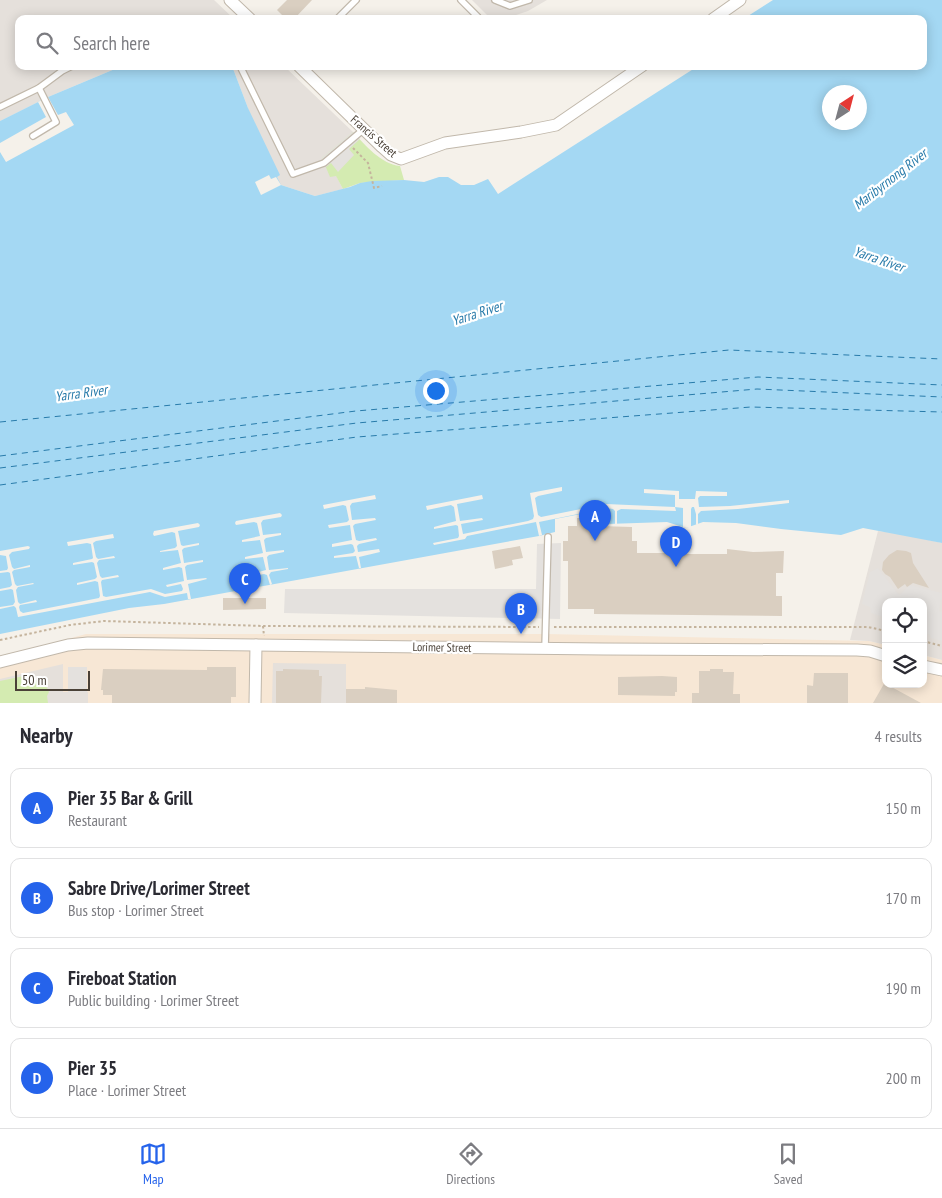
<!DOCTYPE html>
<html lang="en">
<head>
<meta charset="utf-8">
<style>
  body { margin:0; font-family:"PT Sans Narrow",sans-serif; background:#f2f2f3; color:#2b2b33 }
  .controls { position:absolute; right:15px; bottom:15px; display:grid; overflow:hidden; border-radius:10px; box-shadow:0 2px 12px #0003 }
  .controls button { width:45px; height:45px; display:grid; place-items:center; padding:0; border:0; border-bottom:1px solid #e1e1e2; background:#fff; color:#2b2b33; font:25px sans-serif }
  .compass { position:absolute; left:822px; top:85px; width:45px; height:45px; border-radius:50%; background:#fff; box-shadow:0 2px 12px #0003; rotate:36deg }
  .scale { position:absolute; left:15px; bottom:12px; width:75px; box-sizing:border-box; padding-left:5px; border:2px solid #4a4137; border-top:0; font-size:14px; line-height:18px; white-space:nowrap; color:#4a4137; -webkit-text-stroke:4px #fff; paint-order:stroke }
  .you { position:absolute; left:435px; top:390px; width:18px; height:18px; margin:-12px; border:4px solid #fff; border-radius:50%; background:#1a73e8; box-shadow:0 0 0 8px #1a73e833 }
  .badge { display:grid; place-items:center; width:32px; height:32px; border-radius:50%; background:#2563eb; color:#fff; font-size:16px; font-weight:700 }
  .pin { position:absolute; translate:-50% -41px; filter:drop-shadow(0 1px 2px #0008) }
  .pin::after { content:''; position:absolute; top:26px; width:18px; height:15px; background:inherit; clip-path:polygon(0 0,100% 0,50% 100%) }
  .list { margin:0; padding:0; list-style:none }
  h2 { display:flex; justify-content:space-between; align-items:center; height:65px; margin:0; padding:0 20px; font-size:21px }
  h2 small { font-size:16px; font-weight:400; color:#7c7c81 }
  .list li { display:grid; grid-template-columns:32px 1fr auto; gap:15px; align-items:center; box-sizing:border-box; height:80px; margin:0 10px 10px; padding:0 10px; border:1px solid #e1e1e2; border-radius:10px }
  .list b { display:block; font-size:19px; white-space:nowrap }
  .list p { margin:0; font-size:16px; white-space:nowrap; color:#7c7c81 }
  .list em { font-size:16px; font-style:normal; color:#7c7c81 }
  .icon { flex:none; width:28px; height:28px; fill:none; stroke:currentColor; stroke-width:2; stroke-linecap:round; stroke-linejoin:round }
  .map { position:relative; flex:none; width:942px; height:703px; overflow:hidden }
  .search { position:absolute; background:#fff; box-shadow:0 2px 12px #0003; left:15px; right:15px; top:15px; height:55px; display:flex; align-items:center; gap:12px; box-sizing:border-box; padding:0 18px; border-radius:10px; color:#7c7c81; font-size:19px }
  .sheet { height:425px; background:#fff }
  nav { display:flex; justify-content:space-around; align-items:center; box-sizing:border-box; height:70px; border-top:1px solid #e1e1e2; background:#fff; font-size:14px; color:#7c7c81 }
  nav a { display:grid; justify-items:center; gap:2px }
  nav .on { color:#2563eb }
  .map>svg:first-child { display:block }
  .commercial { fill:#f7e7d5 }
  .industrial { fill:#e5e0db }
  .green { fill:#d4ebb1 }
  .parking { fill:#e4e1de }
  .water { fill:#a4d8f3; fill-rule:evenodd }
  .pier { fill:#f5f1ea }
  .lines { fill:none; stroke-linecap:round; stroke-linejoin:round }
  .ferry { stroke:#287baa; stroke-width:1; stroke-dasharray:6 5; stroke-linecap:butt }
  .building { fill:#dacfc1 }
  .lane-casing { stroke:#c1b8ab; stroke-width:8 }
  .street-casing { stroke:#c1b8ab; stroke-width:13 }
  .path { stroke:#c4b39c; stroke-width:2; stroke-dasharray:2.5 2.5; stroke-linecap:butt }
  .lane { stroke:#fff; stroke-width:5.5 }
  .street { stroke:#fff; stroke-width:11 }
  .labels { text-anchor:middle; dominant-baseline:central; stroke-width:4.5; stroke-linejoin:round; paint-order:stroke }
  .street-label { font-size:12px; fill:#4a4137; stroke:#fff }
  .water-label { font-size:14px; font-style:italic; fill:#287baa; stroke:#fff }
</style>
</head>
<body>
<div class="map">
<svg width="942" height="703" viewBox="0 0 942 703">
  <rect width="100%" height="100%" fill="#f5f1ea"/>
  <!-- commercial -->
  <polygon class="commercial" points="86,634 546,634 869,641 886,645 886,684 923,684 923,655 942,660 942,703 0,703 0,657"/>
  <!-- industrial -->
  <g class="industrial">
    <polygon points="0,0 214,0 234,19 19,19 19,66 122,66 48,97 0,121"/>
    <polygon points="472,0 547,0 528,11 504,19 491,19"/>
    <polygon points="232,66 284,66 353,132 322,158 336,175 343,189 315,196 281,185 261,195 248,108"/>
    <polygon points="878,531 902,534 942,543 942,660 923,655 923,602 886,602 886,645 869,641 850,640"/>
    <polygon points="273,663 346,664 346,703 272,703"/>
    <polygon points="63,664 63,692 88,692 88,703 0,703 0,679"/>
  </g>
  <!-- green -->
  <g class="green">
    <path d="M353 132C365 145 381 164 400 166L404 180 360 183 343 189 336 176 330 177 322 158Z"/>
    <path d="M24 676C34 680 45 680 49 692L47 696 48 703H0V681Z"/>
  </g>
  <!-- parking -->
  <g class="parking">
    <polygon points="353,132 360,139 349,149 354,155 338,172 331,163 326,167 322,158"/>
    <polygon points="561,543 560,619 284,613 285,589 536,589 537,544"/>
    <polygon points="878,568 899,595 910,585 942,593 939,611 942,612 942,641 931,638 930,635 923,631 923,602 886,602 886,618 871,613 870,607 862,604 870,572"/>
    <rect x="68" y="667" width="19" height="25"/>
  </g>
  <!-- water -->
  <path class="water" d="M773 0H942V543L863 528 841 535 781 529 736 523 703 522 686 528 667 522 607 524V509L555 519V532L539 536 164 604 129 608 0 634V121L48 97 122 66H232L248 108 280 175 277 177 281 185 315 196 350 187 360 183 372 181 404 180 424 182 439 177H448L461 185H474L488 179 498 194 698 66H923V19H747L748 16ZM830 92H860V122H830Z"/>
  <!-- pier -->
  <g class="pier">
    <polygon points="48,97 58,115 66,112 74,125 6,162 0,152 0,143 46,117 38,102"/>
    <polygon points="269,175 271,179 276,177 281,185 261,195 255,182"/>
    <polygon points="562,487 562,491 538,496 535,498 538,515 541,517 606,504 675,507 676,511 621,509 617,511 617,524 615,524 615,511 613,509 607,508 539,522 542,535 539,536 536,522 467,536 465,539 434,545 433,543 458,538 459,536 458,526 456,525 434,529 434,527 456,521 454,507 451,505 427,510 426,506 482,495 483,499 457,504 460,521 482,518 483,520 461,524 463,534 528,521 533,519 534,516 530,493"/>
    <polygon points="644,489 679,491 679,499 695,499 696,491 727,492 727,496 700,496 698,498 699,507 730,506 789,500 789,503 738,509 701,511 698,514 698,524 696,525 696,514 694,507 692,507 691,509 691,527 686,528 683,527 683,508 675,507 675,495 644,493"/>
    <polygon points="375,495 376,499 352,503 350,506 352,520 375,518 376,520 355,524 353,526 356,540 359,541 376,538 377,540 359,544 357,546 358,552 379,549 380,552 359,557 361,568 359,568 356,556 334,558 334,556 353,553 355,551 353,545 351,544 332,547 332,544 352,540 350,525 329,528 328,525 347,522 349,520 346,506 343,505 324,509 323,505"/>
    <polygon points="280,513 282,515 281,517 263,520 261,523 263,535 281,533 281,535 266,538 264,540 266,552 284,550 284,552 269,555 267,557 269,570 288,568 288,569 271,572 269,575 272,584 270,585 267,575 264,574 249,577 248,575 266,570 263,557 245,559 245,557 263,553 260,540 242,542 242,540 260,536 257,523 254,522 236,525 235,523 236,521"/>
    <polygon points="198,523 200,525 199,527 178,531 181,545 183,546 199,543 199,545 184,548 182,550 184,563 203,560 203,562 187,565 185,567 187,580 206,578 207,579 188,584 191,599 188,599 187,593 165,597 150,592 18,617 16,608 14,606 0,609 0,607 13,605 15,602 13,590 11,589 0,591 0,589 10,587 12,585 10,573 8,572 0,573 0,571 7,570 8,568 6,556 0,555 0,551 28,546 30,547 29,549 12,552 9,555 12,567 14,569 30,565 30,567 14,570 12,572 15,584 17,586 33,583 34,584 18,587 16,590 18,602 20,604 36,600 37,602 20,605 19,607 20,611 23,613 99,598 100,596 98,582 95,581 77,585 77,583 95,579 97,577 94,563 92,562 73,565 73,563 92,559 93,558 91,544 87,543 68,546 67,542 113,534 114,538 96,541 93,543 96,557 98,559 114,556 115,558 99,560 97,563 100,576 102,578 118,575 119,577 102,580 101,582 103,596 106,597 151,589 165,594 182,591 183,589 181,584 167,587 166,585 184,581 182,568 179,567 163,570 163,568 181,563 178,550 160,552 160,551 175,548 177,546 175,533 172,532 154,536 153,534 154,531"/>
  </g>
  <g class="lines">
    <!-- ferry -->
    <g class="ferry">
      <polyline points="0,422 729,350 942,359"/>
      <polyline points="0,456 356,411 758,377 942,385"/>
      <polyline points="0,468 357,423 757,389 942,397"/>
      <polyline points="0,485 357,437 751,407 942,412"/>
    </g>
  </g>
  <!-- building -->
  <g class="building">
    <polygon points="287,0 312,0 294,19 286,19 277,10"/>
    <polygon points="577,518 599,518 599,526 632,527 632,541 637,541 637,553 665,553 664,550 678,550 677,554 727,554 727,549 753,552 784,551 783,573 776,573 776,596 782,596 782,616 594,614 594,609 568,609 568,561 563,561 563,541 568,541 568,526 577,526"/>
    <polygon points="520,546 523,558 512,560 513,565 495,569 492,551"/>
    <polygon points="897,550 906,551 911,553 913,563 929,588 913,583 907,587 905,584 898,589 890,577 885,574 882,570 883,562 889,555"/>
    <polygon points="223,598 266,598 266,609 223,610"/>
    <polygon points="207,667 236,667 236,697 231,697 231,703 112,703 112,695 103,695 103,690 101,690 103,669 207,670"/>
    <polygon points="283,669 319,670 319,676 322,676 321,703 276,703 276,671 283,671"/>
    <polygon points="710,669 723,669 723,672 734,672 733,694 740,694 740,703 692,703 692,693 699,693 699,671 710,671"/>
    <polygon points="814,673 848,673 848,703 807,703 807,685 813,686"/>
    <polygon points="662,676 677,677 677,692 675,692 675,696 618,695 618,677"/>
    <polygon points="885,682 886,684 921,703 873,703"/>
    <polygon points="365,687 397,690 397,703 346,703 346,689 365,689"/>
  </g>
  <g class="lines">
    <!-- lane casing -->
    <g class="lane-casing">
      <g id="lane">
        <polyline points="461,0 478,17"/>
        <polyline points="495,0 510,6 529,0"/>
        <polyline points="337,19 356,0"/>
        <polyline points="240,66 293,174 324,163 364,129"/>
        <polyline points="0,107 39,88 62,71 72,66"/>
        <polyline points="33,136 56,122 39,88"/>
        <polyline points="545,648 548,537"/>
      </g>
    </g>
    <!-- street casing -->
    <g class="street-casing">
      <g id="street">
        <polyline points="230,0 250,19"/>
        <polyline points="713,19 740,0"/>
        <polyline points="299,66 382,147 391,155 401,159 445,143 521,132 556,125 642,66"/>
        <polyline points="0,662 68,645 88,643 604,649 857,650 870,651 886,656"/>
        <polyline points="923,666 942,670"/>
        <polyline points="255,703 256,645"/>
      </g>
    </g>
    <!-- path -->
    <g class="path">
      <polyline points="353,148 368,163 374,188 382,186"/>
      <polyline points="263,626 264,636"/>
      <polyline points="554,627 868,627 886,631"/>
      <polyline points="0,640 70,625 104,621 263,626 539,627"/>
      <polyline points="923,641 942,646"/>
    </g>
    <!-- lane -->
    <use href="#lane" class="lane"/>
    <!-- street -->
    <use href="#street" class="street"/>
  </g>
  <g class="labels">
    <!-- street labels -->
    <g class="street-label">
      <text transform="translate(374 136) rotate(41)">Francis Street</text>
      <text transform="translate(442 647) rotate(1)">Lorimer Street</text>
    </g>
    <!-- water labels -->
    <g class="water-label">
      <text transform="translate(890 179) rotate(-38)">Maribyrnong River</text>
      <text transform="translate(879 259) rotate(19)">Yarra River</text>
      <text transform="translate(477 313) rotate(-18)">Yarra River</text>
      <text transform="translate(81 393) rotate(-8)">Yarra River</text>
    </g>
  </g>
</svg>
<div class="controls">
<button><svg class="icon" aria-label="locate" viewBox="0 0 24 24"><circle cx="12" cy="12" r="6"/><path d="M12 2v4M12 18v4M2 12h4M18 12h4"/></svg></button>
<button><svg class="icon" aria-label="layers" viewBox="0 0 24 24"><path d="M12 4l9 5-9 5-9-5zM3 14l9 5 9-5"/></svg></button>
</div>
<svg class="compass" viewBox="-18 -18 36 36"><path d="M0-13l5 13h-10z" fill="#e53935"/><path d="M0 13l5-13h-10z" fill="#7c7c81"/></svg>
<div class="scale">50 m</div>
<div class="you"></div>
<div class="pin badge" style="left:595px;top:541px">A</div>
<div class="pin badge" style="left:521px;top:634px">B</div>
<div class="pin badge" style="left:245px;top:604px">C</div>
<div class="pin badge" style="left:676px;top:567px">D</div>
<div class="search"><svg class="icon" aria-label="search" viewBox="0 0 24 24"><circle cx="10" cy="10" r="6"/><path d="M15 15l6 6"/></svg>Search here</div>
</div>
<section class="sheet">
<h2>Nearby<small>4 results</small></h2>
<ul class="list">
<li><span class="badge">A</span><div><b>Pier 35 Bar &amp; Grill</b><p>Restaurant</p></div><em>150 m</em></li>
<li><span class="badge">B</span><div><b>Sabre Drive/Lorimer Street</b><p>Bus stop · Lorimer Street</p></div><em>170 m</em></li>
<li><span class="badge">C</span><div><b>Fireboat Station</b><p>Public building · Lorimer Street</p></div><em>190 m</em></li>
<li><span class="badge">D</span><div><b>Pier 35</b><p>Place · Lorimer Street</p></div><em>200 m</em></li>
</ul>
</section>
<nav>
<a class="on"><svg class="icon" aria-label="map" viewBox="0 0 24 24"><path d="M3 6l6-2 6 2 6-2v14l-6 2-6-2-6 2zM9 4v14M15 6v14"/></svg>Map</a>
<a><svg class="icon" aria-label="directions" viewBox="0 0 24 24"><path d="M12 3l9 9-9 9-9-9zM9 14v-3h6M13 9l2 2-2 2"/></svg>Directions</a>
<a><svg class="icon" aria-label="saved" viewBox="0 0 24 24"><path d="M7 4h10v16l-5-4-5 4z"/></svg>Saved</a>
</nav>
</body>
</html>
